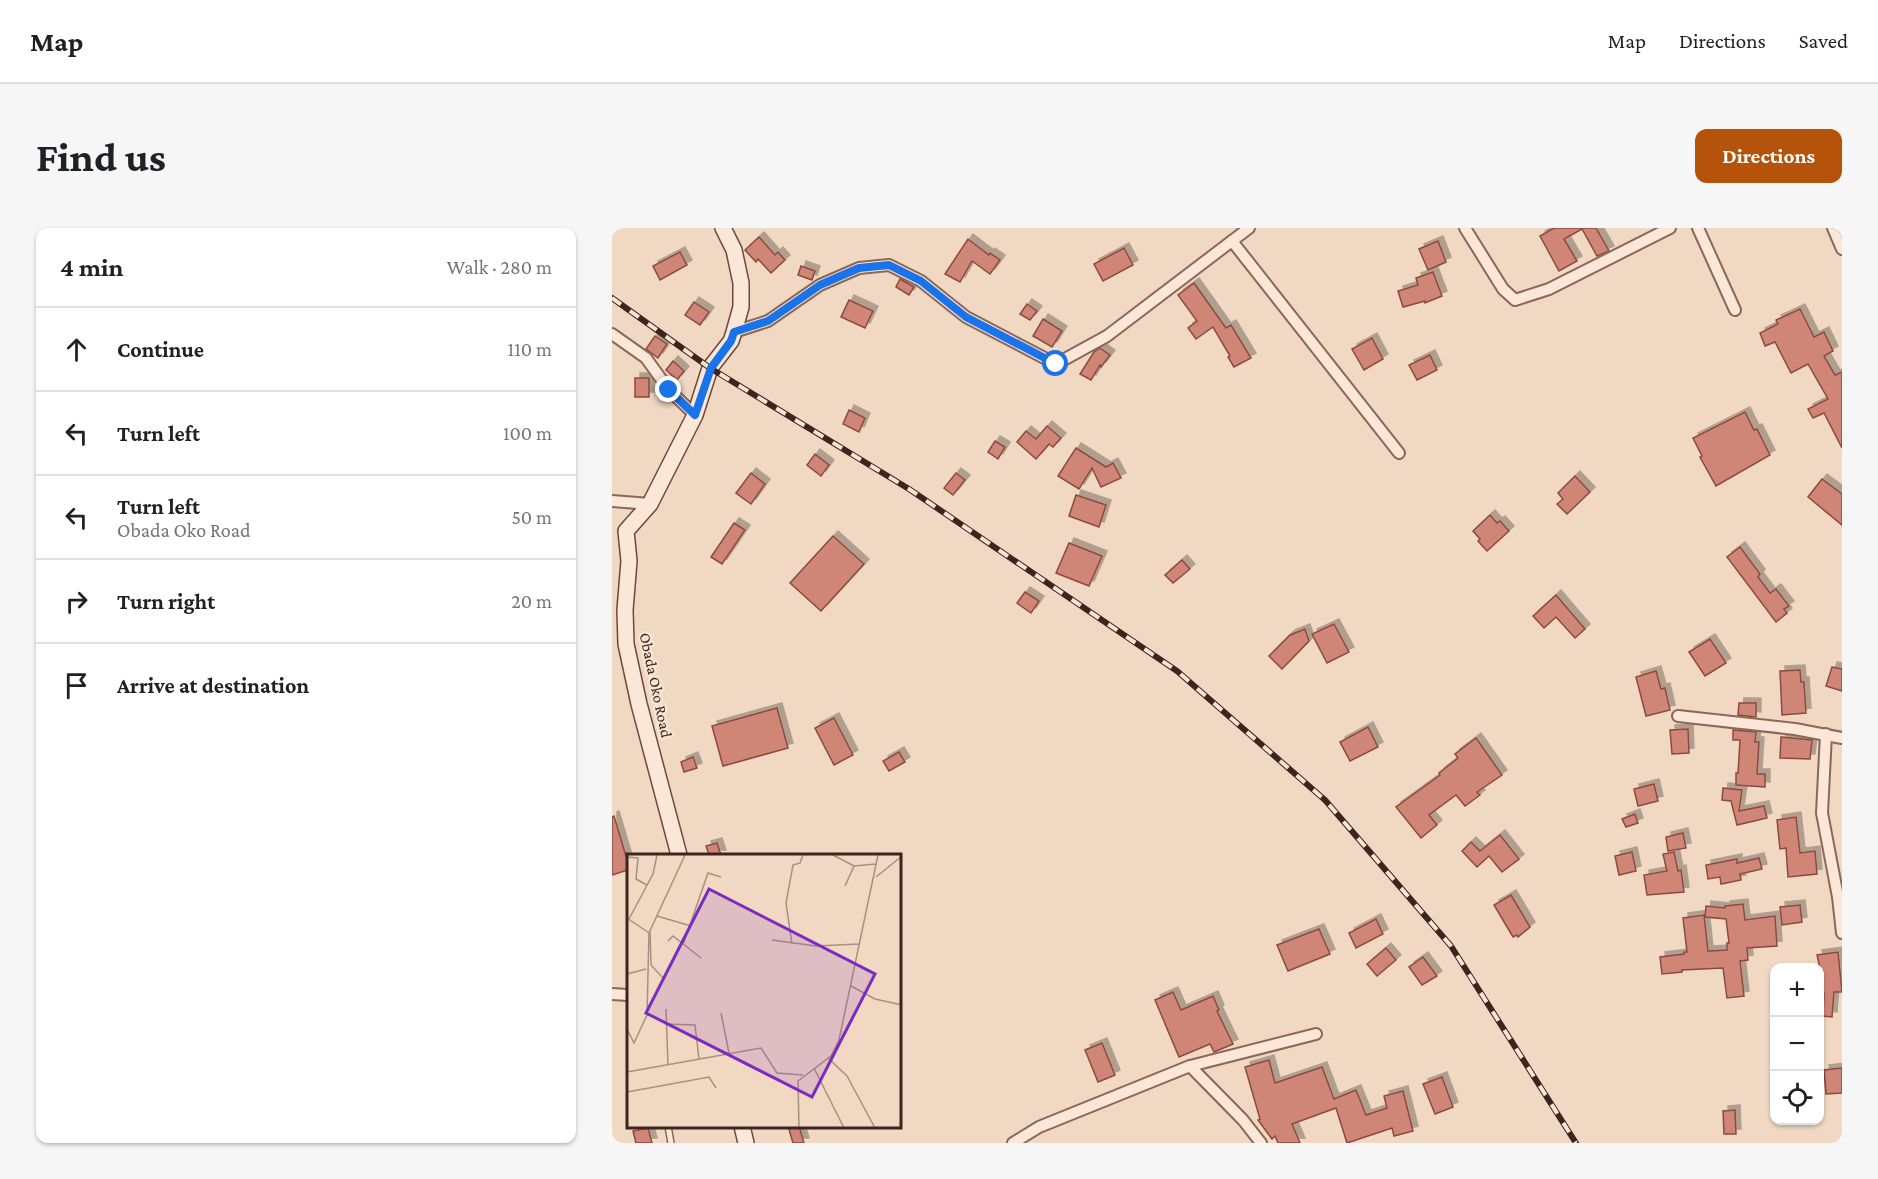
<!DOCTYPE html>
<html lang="en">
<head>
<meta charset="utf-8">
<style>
  body { margin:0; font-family:"Crimson Pro",serif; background:#f6f6f6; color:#202124 }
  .controls { position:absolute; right:18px; bottom:18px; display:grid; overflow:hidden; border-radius:12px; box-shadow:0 2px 4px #0004 }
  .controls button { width:54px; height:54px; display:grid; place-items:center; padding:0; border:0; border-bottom:2px solid #e0e0e0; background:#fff; color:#202124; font:30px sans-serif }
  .stop { position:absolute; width:18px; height:18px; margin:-14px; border:4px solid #1a73e8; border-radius:50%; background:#fff }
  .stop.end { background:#1a73e8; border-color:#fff; box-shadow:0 2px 6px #0008 }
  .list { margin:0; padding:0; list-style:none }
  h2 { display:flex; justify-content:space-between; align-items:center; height:78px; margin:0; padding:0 24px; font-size:26px }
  h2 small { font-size:20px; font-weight:400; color:#757577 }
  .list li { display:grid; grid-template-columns:39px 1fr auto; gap:18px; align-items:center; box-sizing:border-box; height:84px; padding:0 24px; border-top:2px solid #e0e0e0 }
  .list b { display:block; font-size:22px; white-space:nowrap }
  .list p { margin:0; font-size:20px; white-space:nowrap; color:#757577 }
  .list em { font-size:20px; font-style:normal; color:#757577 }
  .icon { flex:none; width:33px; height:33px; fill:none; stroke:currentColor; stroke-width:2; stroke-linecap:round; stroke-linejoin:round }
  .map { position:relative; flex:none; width:1230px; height:915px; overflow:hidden; border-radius:12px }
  header { display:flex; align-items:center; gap:36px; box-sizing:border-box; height:84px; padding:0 30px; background:#fff; border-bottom:2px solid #e0e0e0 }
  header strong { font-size:28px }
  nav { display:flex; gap:33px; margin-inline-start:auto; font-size:21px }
  .intro { display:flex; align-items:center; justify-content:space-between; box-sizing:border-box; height:144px; padding:0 36px }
  h1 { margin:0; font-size:42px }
  .button { padding:15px 27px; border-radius:12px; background:#b45309; color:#fff; font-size:21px; font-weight:700 }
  main { display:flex; gap:36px; padding:0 36px }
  aside { flex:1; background:#fff; border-radius:12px; box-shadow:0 2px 4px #0004 }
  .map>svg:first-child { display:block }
  .building { fill:#d08677; stroke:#8c493e; stroke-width:1.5; filter:url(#shadow) }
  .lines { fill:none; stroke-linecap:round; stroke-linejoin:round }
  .service-casing { stroke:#8c6759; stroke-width:8 }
  .minor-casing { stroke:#8c6759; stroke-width:14 }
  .secondary-casing { stroke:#6d483c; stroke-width:18 }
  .service { stroke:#fae7d7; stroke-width:5 }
  .minor { stroke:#fae7d7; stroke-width:10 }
  .secondary { stroke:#fae7d7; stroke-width:15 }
  .rail-casing { stroke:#3b251e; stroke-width:6 }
  .rail { stroke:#f7e4d3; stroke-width:4; stroke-dasharray:11; stroke-linecap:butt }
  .route { stroke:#1a73e8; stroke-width:8 }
  .labels { text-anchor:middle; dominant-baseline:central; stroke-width:5; stroke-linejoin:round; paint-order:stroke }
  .street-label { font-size:16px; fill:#3b251e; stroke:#f7e4d3 }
  .inset-road { fill:none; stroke:#a89081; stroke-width:1.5 }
  .view { fill:#7b2cbf; fill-opacity:0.15; stroke:#7b2cbf; stroke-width:3 }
  .inset-edge { fill:none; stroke:#3b251e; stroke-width:3 }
</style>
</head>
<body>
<header>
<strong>Map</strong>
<nav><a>Map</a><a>Directions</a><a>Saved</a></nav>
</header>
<div class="intro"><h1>Find us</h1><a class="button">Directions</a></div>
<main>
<aside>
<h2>4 min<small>Walk · 280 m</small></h2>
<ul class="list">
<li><svg class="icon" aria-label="ahead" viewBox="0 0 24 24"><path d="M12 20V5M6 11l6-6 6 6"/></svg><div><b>Continue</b></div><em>110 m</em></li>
<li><svg class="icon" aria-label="left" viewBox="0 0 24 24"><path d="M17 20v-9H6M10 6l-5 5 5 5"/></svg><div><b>Turn left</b></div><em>100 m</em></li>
<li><svg class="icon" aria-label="left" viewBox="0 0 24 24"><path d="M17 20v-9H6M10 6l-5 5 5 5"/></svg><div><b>Turn left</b><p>Obada Oko Road</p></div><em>50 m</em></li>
<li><svg class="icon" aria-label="right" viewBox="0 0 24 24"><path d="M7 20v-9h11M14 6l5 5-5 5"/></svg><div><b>Turn right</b></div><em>20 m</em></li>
<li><svg class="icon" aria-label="arrive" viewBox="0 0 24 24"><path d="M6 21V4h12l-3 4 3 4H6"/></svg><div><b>Arrive at destination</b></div></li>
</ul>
</aside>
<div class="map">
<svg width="1230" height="915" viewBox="0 0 1230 915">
  <defs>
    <filter id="shadow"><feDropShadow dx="5" dy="-5" stdDeviation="0" flood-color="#0004"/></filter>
  </defs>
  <rect width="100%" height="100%" fill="#f0d8c3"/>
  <!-- building -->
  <g class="building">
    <polygon points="942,0 984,0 997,23 985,28 970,1 952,11 965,33 947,43 928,8"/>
    <polygon points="147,9 163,27 166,24 173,32 159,45 146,31 144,34 133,22"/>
    <polygon points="356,11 377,27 378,25 388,32 378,46 360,33 348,54 333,46"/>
    <polygon points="826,13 834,34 816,42 807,21"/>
    <polygon points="512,20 521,37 491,53 482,36"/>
    <polygon points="68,24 75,37 48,52 41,38"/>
    <polygon points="189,38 203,43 200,52 186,47"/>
    <polygon points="821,44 830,68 813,75 813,73 791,79 786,63 806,57 804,50"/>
    <polygon points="288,51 302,59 297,67 284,59"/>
    <polygon points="582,55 614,100 619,97 639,130 622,139 616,129 618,128 601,99 584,111 576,100 585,93 566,67"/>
    <polygon points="237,72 261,83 253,100 229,89"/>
    <polygon points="82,74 97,84 88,97 73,87"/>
    <polygon points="415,76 425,83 418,92 408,86"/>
    <polygon points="1188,81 1202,109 1212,104 1221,123 1212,128 1223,147 1230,144 1230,220 1212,185 1201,190 1196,181 1216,171 1196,136 1179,145 1163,114 1153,118 1148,105 1166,96 1164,92"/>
    <polygon points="431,91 450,103 440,119 421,108"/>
    <polygon points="43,108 55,116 46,130 34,121"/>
    <polygon points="760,110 771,131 752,142 740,121"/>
    <polygon points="488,120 498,127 489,139 488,137 479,152 468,146 482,124"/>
    <polygon points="818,127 825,142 805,152 797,137"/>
    <polygon points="61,133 72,143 65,152 54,142"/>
    <rect x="23" y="150" width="14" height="19"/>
    <polygon points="237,182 253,190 247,204 231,196"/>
    <polygon points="1133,184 1142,202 1145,201 1158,227 1104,258 1088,229 1090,228 1081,210"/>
    <polygon points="435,198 449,210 441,219 437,216 424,231 405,214 414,203 424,211"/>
    <polygon points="383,213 393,219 386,231 376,224"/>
    <polygon points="464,220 494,239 501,235 509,250 489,259 480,240 467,261 446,248"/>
    <polygon points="203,226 217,237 209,248 195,237"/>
    <polygon points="139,245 153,256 139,276 124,265"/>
    <polygon points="344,245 353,252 341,267 332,260"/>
    <polygon points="963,248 978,264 955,286 945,276 951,271 946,265"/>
    <polygon points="1210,251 1230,266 1230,297 1196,269"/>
    <polygon points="464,267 494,277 487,299 457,288"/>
    <polygon points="878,287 885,295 888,293 897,303 875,323 866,313 868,311 861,303"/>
    <polygon points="122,295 133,302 110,336 99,329"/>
    <polygon points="221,308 252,336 209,383 178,355"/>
    <polygon points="457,315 490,328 477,358 444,345"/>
    <polygon points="1128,319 1148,346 1146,349 1158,365 1164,361 1177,378 1172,381 1175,385 1164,394 1115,329"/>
    <polygon points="570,332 578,341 561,355 553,347"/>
    <polygon points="413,364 427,373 419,385 405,375"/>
    <polygon points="944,367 973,401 963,410 944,389 932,400 921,388"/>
    <polygon points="722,396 737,424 715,435 700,406"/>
    <polygon points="693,401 697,413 670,441 657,428 678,407"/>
    <polygon points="1098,411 1114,435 1093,448 1077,424"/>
    <polygon points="1220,439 1230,441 1230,463 1214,458"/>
    <polygon points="1188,442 1189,454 1192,454 1194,485 1170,487 1168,443"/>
    <polygon points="1044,443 1049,461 1053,460 1058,482 1034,488 1024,449"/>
    <polygon points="1127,475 1144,475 1144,489 1126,487"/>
    <polygon points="165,480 176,520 111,538 100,498"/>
    <polygon points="222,490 241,527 222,537 203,500"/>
    <polygon points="756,499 766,519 738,533 728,514"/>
    <polygon points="1076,501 1077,525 1060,526 1058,502"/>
    <polygon points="1121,502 1144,504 1143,514 1147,514 1145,546 1153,546 1153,559 1124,557 1124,545 1126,545 1128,512 1121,512"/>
    <polygon points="1169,509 1200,512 1198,531 1168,530"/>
    <polygon points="864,510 890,547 865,564 868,567 853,578 844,567 817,587 825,597 809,610 784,579 828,547 827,545 846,530 843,526"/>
    <polygon points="287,524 293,534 277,543 271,533"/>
    <polygon points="81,529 85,540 72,544 69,534"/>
    <polygon points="1042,556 1046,573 1026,578 1022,561"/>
    <polygon points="1111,560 1130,562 1127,583 1152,578 1155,590 1125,597 1119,573 1110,572"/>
    <polygon points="1023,586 1026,595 1014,599 1010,591"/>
    <polygon points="2,588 16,635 16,642 0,647 0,589"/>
    <polygon points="1184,589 1188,625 1203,623 1205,646 1176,649 1174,620 1168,621 1165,592"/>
    <polygon points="1071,605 1074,620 1056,623 1054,609"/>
    <polygon points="888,607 907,631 890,644 877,628 865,639 850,623 859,614 868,623"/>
    <polygon points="105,615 109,627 97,627 94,618"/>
    <polygon points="1020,624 1024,643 1007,647 1003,628"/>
    <polygon points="1062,624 1066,643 1069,642 1072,664 1035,667 1032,647 1055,643 1051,626"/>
    <polygon points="1147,630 1150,641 1128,646 1129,652 1109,656 1108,649 1096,651 1094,637 1125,631 1125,635"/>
    <polygon points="899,667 918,699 906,709 905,707 901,709 882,677"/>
    <polygon points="1131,676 1133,692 1163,688 1165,718 1135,720 1136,732 1128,733 1132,768 1115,770 1111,740 1070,742 1070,744 1050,746 1048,729 1072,726 1072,724 1075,724 1071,690 1092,687 1096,723 1115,722 1115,715 1117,715 1114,691 1093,689 1094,678 1113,680 1113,678"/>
    <polygon points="1188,677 1190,694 1170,697 1168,679"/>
    <polygon points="764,691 771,706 744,720 737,705"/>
    <polygon points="707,701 718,726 676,743 665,717"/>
    <polygon points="774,720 784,732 765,748 755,736"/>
    <polygon points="1226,724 1230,764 1222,764 1220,789 1211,788 1212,765 1208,765 1208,740 1205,727"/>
    <polygon points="811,729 825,748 810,757 797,739"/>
    <polygon points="561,764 569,782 601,768 607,782 605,783 621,816 602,824 598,816 567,829 543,772"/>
    <polygon points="490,815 503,847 486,854 473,822"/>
    <polygon points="657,832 663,855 710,839 722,871 744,862 754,887 775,880 772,868 791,863 801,903 782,908 780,900 735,915 724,880 680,896 688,915 666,915 663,908 660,911 646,892 648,891 633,839"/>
    <polygon points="1230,840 1230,865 1214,866 1212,842"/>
    <polygon points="830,849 841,879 823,886 811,856"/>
    <polygon points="1123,882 1124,906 1112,906 1111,883"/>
    <polygon points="176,898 187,898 192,915 181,915"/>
    <polygon points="36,900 40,915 24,915 21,903"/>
  </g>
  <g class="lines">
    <!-- service casing -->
    <g class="service-casing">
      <polyline id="service" points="56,898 59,915"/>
    </g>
    <!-- minor casing -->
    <g class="minor-casing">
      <g id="minor">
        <polyline points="853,0 891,61 903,72 937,61 1058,0"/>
        <polyline points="1086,0 1123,82"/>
        <polyline points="1221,0 1230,21"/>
        <polyline points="620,13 787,225"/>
        <polyline points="122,104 156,93 208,57 247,40 277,37 309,53 354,89 444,136 495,108 637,0"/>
        <polyline points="0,106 34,130 57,162 83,187"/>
        <polyline points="0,273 38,276"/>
        <polyline points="1066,488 1183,501 1230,510"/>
        <polyline points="1214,506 1210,585 1226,669 1230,705"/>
        <polyline points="0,766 16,767"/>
        <polyline points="578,838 631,892 649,915"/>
        <polyline points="401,915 427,899 578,838 704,806"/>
      </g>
    </g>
    <!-- secondary casing -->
    <g class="secondary-casing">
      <g id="secondary">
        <polyline points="67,627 27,476 14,416 13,382 17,333 14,303 38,276 83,187 98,140 119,113 122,104 129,79 129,55 122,22 111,0"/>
        <polyline points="130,898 134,915"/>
      </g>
    </g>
    <!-- service -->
    <use href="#service" class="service"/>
    <!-- minor -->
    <use href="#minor" class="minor"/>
    <!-- secondary -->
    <use href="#secondary" class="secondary"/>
    <!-- rail casing -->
    <g class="rail-casing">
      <polyline id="rail" points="0,70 98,140 297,261 565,443 713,572 839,718 964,915"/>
    </g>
    <!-- rail -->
    <use href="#rail" class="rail"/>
  </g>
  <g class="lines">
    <!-- route -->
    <polyline class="route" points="57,162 83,187 99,140 119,113 122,104 156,93 208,57 247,40 277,37 309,53 354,89 444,136"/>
  </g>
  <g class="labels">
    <!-- street labels -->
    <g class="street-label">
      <text transform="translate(44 457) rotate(78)">Obada Oko Road</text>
    </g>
  </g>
  <!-- overview -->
  <g transform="translate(15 626)">
    <rect width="274" height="274" fill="#f0d8c3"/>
    <path class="inset-road" d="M206 1 227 12 249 10M0 3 11 4 9 25 20 31M249 23 275 2M218 32 227 12M30 62 64 72M0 64 22 79M2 65 26 20 30 1M23 77 24 111 36 124M145 86 189 92 232 90M41 87 46 82 74 104M165 90 159 49 166 11 173 9 176 1M56 91 81 19 94 23M0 120 19 115M224 132 248 145 275 151M39 155 41 211M94 159 102 199M38 170 68 171 72 205M0 175 7 189 20 161 22 79 58 1M201 204 220 222 248 274M187 214 217 274M0 218 134 194 150 219 176 221M0 238 82 223 89 234M172 274 171 227 204 202 212 186 251 1"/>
    <path class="view" d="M82 35 248 120 185 243 19 159Z"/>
    <rect width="274" height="274" class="inset-edge"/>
  </g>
</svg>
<div class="controls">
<button>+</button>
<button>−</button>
<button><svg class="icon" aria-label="locate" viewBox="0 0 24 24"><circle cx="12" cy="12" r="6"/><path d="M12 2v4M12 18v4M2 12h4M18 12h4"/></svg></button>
</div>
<div class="stop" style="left:444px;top:136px"></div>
<div class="stop end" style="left:57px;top:162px"></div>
</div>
</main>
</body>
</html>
